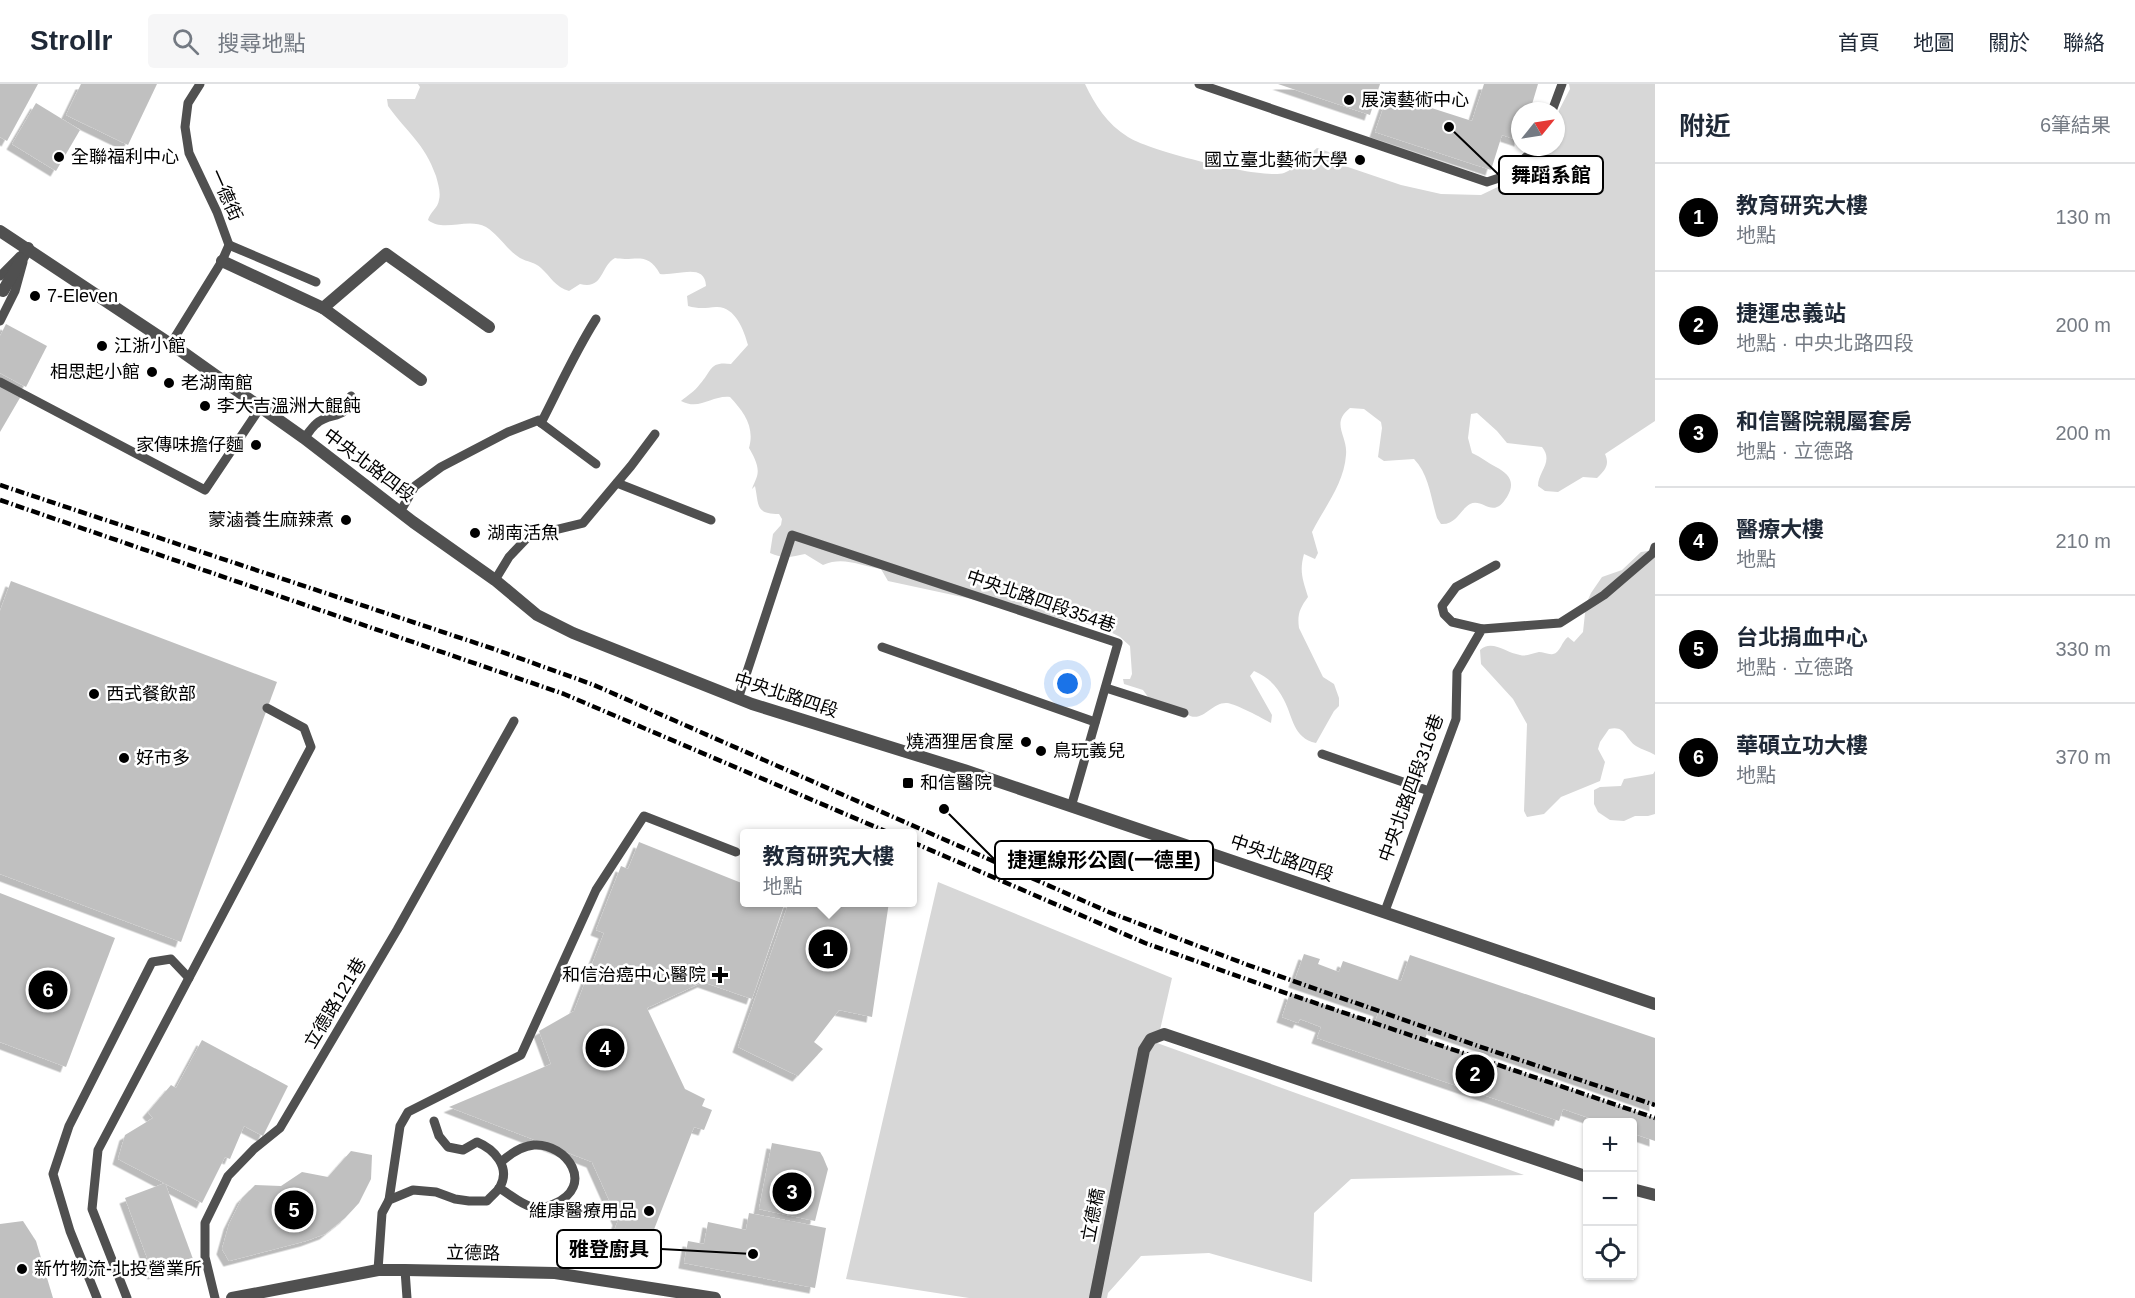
<!DOCTYPE html>
<html lang="zh-TW">
<head>
<meta charset="utf-8">
<style>
  body { margin:0; font-family:Arial,"Noto Sans TC",sans-serif; background:#f6f6f7; color:#1f2937 }
  .controls { position:absolute; right:18px; bottom:18px; display:grid; overflow:hidden; border-radius:6px; box-shadow:0 2px 4px #0004 }
  .controls button { width:54px; height:54px; display:grid; place-items:center; padding:0; border:0; border-bottom:2px solid #e0e1e3; background:#fff; color:#1f2937; font:30px sans-serif }
  .compass { position:absolute; left:1511px; top:18px; width:54px; height:54px; border-radius:50%; background:#fff; box-shadow:0 2px 4px #0004; rotate:60deg }
  .you { position:absolute; left:1068px; top:600px; width:21px; height:21px; margin:-15px; border:4px solid #fff; border-radius:50%; background:#1a73e8; box-shadow:0 0 0 9px #1a73e833 }
  .badge { display:grid; place-items:center; width:39px; height:39px; border-radius:50%; background:#000; color:#fff; font-size:20px; font-weight:700 }
  .pin { position:absolute; translate:-50% -50%; border:3px solid #fff; box-shadow:0 2px 6px #0006 }
  .popup { position:absolute; left:740px; top:745px; width:177px; height:78px; box-sizing:border-box; display:grid; place-content:center; border-radius:6px; background:#fff; filter:drop-shadow(0 2px 4px #0005); font-size:20px; white-space:nowrap; color:#747a83 }
  .popup b { font-size:22px; color:#1f2937 }
  .popup::after { content:''; position:absolute; left:50%; top:100%; margin-left:-12px; border:12px solid transparent; border-top-color:#fff }
  .list { margin:0; padding:0; list-style:none }
  h2 { display:flex; justify-content:space-between; align-items:center; height:78px; margin:0; padding:0 24px; font-size:26px }
  h2 small { font-size:20px; font-weight:400; color:#747a83 }
  .list li { display:grid; grid-template-columns:39px 1fr auto; gap:18px; align-items:center; box-sizing:border-box; height:108px; padding:0 24px; border-top:2px solid #e0e1e3 }
  .list b { display:block; font-size:22px; white-space:nowrap }
  .list p { margin:0; font-size:20px; white-space:nowrap; color:#747a83 }
  .list em { font-size:20px; font-style:normal; color:#747a83 }
  .icon { flex:none; width:33px; height:33px; fill:none; stroke:currentColor; stroke-width:2; stroke-linecap:round; stroke-linejoin:round }
  .map { position:relative; flex:none; width:1655px; height:1214px; overflow:hidden }
  header { display:flex; align-items:center; gap:36px; box-sizing:border-box; height:84px; padding:0 30px; background:#fff; border-bottom:2px solid #e0e1e3 }
  header strong { font-size:28px }
  nav { display:flex; gap:33px; margin-inline-start:auto; font-size:21px }
  .search { width:420px; height:54px; background:#f6f6f7; display:flex; align-items:center; gap:15px; box-sizing:border-box; padding:0 21px; border-radius:6px; color:#747a83; font-size:22px }
  main { display:flex }
  aside { flex:1; background:#fff }
  .map>svg:first-child { display:block }
  .green { fill:#d7d7d7 }
  .building { fill:#c0c0c0; filter:url(#shadow) }
  .lines { fill:none; stroke-linecap:round; stroke-linejoin:round }
  .service { stroke:#505050; stroke-width:9 }
  .pedestrian { stroke:#505050; stroke-width:12 }
  .minor { stroke:#505050; stroke-width:12 }
  .tertiary { stroke:#505050; stroke-width:12 }
  .rail { stroke:#000; stroke-width:4.5; stroke-dasharray:9 3 1.5 3; stroke-linecap:butt }
  .poi-dot { fill:#000; stroke:#fff; stroke-width:2 }
  .labels { text-anchor:middle; dominant-baseline:central; stroke-width:5; stroke-linejoin:round; paint-order:stroke }
  .poi-label { font-size:18px; fill:#000; stroke:#fff; text-anchor:start }
  .street-label { font-size:18px; fill:#000; stroke:#fff }
  .leader { fill:none; stroke:#000; stroke-width:2 }
  .callout-dot { fill:#000; stroke:#fff; stroke-width:2 }
  .callout { fill:#fff; stroke:#000; stroke-width:2 }
  .callout-label { font-size:20px; text-anchor:middle; font-weight:bold; fill:#000 }
</style>
</head>
<body>
<header>
<strong>Strollr</strong>
<div class="search"><svg class="icon" aria-label="search" viewBox="0 0 24 24"><circle cx="10" cy="10" r="6"/><path d="M15 15l6 6"/></svg>搜尋地點</div>
<nav><a>首頁</a><a>地圖</a><a>關於</a><a>聯絡</a></nav>
</header>
<main>
<div class="map">
<svg width="1655" height="1214" viewBox="0 0 1655 1214">
  <defs>
    <filter id="shadow"><feDropShadow dx="-5.5" dy="5.5" stdDeviation="0" flood-color="#0004"/></filter>
  </defs>
  <rect width="100%" height="100%" fill="#fff"/>
  <!-- green -->
  <g class="green">
    <path d="M418 0H1085C1095 21 1107 40 1128 53 1147 66 1262 96 1284 89 1295 85 1307 72 1317 64L1329 68 1339 80 1401 101 1441 110 1481 111 1504 100 1522 77 1539 63H1556V32L1570 5 1569 0H1655V337L1605 370C1610 381 1605 386 1597 394L1583 393 1558 408 1545 407 1538 402C1538 387 1554 378 1542 363L1507 359 1497 347 1477 329 1471 330 1468 354 1472 369C1481 373 1488 379 1496 383 1509 390 1516 398 1507 413 1504 417 1502 421 1497 423 1488 427 1480 415 1470 420 1459 427 1456 441 1441 440L1437 434C1431 415 1429 390 1414 375L1384 377 1378 373 1382 344 1381 338 1364 325 1350 324C1330 340 1348 351 1346 371 1344 400 1324 424 1312 448L1318 469 1315 475 1304 470C1299 488 1303 496 1308 513 1300 524 1297 530 1299 544L1323 593 1334 600 1339 614V622L1334 627 1316 659C1293 654 1293 633 1284 616 1277 602 1268 593 1254 587L1250 592 1272 631 1271 639C1262 634 1236 620 1227 619 1210 618 1202 642 1185 629L1151 617 1143 606 1124 600 1123 595H1130L1132 590 1130 562 1120 553 1101 543 888 497 881 485C859 482 844 472 823 481L805 470C792 473 783 475 770 469L773 450 781 441 782 435 779 430C755 430 759 421 755 402L752 405C753 401 755 398 756 395 761 384 754 373 749 364 755 343 744 328 730 313 712 311 700 327 681 317 687 312 695 307 700 300 712 287 709 277 731 280L748 261C744 246 735 222 716 223 706 224 698 225 688 222L687 212 706 202C705 178 677 192 660 190 647 166 635 178 615 174 600 182 604 206 580 200L569 207C555 203 551 193 541 184 535 178 527 178 520 174 507 166 499 151 486 143 467 133 444 149 428 136 430 128 438 124 439 116 441 108 438 100 436 92 424 58 407 49 388 22L387 15H415L420 3Z"/>
    <path d="M1648 467 1655 469V671C1649 667 1642 666 1636 662 1625 655 1626 641 1609 645L1600 658 1598 665 1605 678 1600 697 1561 713 1544 730 1527 733 1524 727 1527 640 1513 615 1481 580 1480 566C1492 555 1506 569 1520 571 1527 573 1532 569 1539 568 1543 568 1549 571 1553 570 1560 569 1562 557 1568 553L1574 558 1583 548 1586 520 1591 509 1602 493 1622 486 1641 468Z"/>
    <polygon points="1655,687 1655,730 1648,732 1635,732 1624,737 1610,736 1598,728 1594,720 1594,706 1600,703 1621,702 1624,695 1653,690"/>
    <polygon points="938,798 1172,894 1157,959 1524,1091 1351,1095 1314,1129 1312,1198 1209,1169 1141,1172 1108,1209 1107,1214 969,1214 846,1195"/>
  </g>
  <!-- building -->
  <g class="building">
    <polygon points="0,0 38,0 7,57 0,53"/>
    <polygon points="81,0 157,0 128,61 66,31"/>
    <polygon points="1278,0 1380,0 1370,31"/>
    <polygon points="1484,0 1538,0 1530,27 1520,27 1520,57 1502,51 1491,86 1375,48 1388,10 1472,37"/>
    <polygon points="36,19 80,46 56,87 12,60"/>
    <polygon points="6,240 47,262 26,303 0,289 0,252"/>
    <polygon points="0,300 21,312 0,348"/>
    <polygon points="11,497 277,598 181,858 0,790 0,527"/>
    <polygon points="639,758 744,800 744,818 785,818 752,915 703,898 647,924 685,1005 705,1015 702,1022 712,1026 704,1046 694,1043 646,1166 612,1153 618,1136 592,1078 449,1023 551,980 539,947 574,927 604,849 596,846 621,782 628,785"/>
    <polygon points="0,809 115,854 66,983 0,958"/>
    <polygon points="789,818 889,818 872,933 839,926 814,958 823,965 798,992 738,963"/>
    <polygon points="1304,870 1320,875 1318,880 1339,888 1343,877 1401,897 1410,871 1655,954 1655,1022 1429,944 1425,955 1655,1034 1655,1057 1632,1049 1632,1038 1601,1038 1563,1025 1559,1037 1317,954 1321,943 1300,935 1298,939 1282,933 1290,909 1375,938 1379,927 1294,898"/>
    <polygon points="202,956 288,1002 263,1052 244,1042 230,1075 225,1073 202,1119 118,1075 125,1051 153,1034 148,1028 171,1001 176,1004"/>
    <polygon points="772,1059 820,1068 823,1073 828,1085 815,1137 759,1125"/>
    <polygon points="351,1067 372,1071 371,1095 359,1119 345,1134 325,1150 306,1157 229,1177 222,1165 229,1140 242,1114 255,1101 281,1102 302,1088 328,1093"/>
    <polygon points="165,1099 193,1175 153,1190 125,1114"/>
    <polygon points="749,1129 826,1144 815,1204 684,1179 688,1157 704,1160 708,1138 746,1146"/>
    <polygon points="23,1137 36,1157 53,1214 0,1214 0,1140"/>
  </g>
  <g class="lines">
    <!-- service -->
    <g class="service">
      <polyline points="1199,0 1487,98 1505,92 1537,63"/>
      <polyline points="1552,27 1562,0"/>
      <polyline points="229,161 316,198"/>
      <polyline points="0,192 20,172"/>
      <polyline points="0,237 15,207 23,178"/>
      <polyline points="170,261 222,177 229,161 217,128 189,69 185,43 188,19 200,0"/>
      <polyline points="0,298 205,406 260,324"/>
      <polyline points="541,339 596,380"/>
      <path d="M304 354C308 350 312 343 316 340 332 326 345 339 351 312"/>
      <polyline points="617,399 711,436"/>
      <path d="M400 428 415 402 441 383 508 348 539 336 541 339C559 304 575 268 596 235"/>
      <polyline points="495,496 509,473 529,452 583,439 631,382 655,350"/>
      <polyline points="1482,545 1452,538 1444,530 1442,522 1456,503 1496,481"/>
      <polyline points="882,563 1095,638"/>
      <polyline points="1106,604 1184,629"/>
      <polyline points="738,615 792,451 1118,559 1071,723"/>
      <polyline points="1322,670 1429,707"/>
      <polyline points="1385,827 1456,635 1457,588 1482,545 1560,539 1604,511 1653,469 1655,463"/>
      <path d="M499 1104C510 1110 520 1120 532 1123 539 1126 547 1123 554 1120 596 1102 567 1059 534 1061 521 1062 510 1070 501 1078"/>
      <polyline points="389,1116 400,1042 408,1028 521,971 596,806 644,732 736,768"/>
      <path d="M378 1186 382 1129 389 1116 413 1106 436 1108 455 1115 469 1117H487C491 1112 497 1108 500 1103 511 1083 494 1065 477 1058L463 1066 448 1063 439 1052 434 1037"/>
      <polyline points="405,1186 407,1214"/>
      <polyline points="97,1214 70,1147 53,1090 69,1042 152,878 171,875 189,894"/>
      <polyline points="127,1214 92,1125 98,1066 311,663 304,644 267,624"/>
      <polyline points="215,1214 205,1173 205,1139 228,1092 254,1065 280,1044 397,846 514,637"/>
    </g>
    <!-- pedestrian -->
    <g class="pedestrian">
      <polyline points="222,177 323,224 421,296"/>
      <polyline points="323,224 386,170 489,243"/>
    </g>
    <!-- minor -->
    <g class="minor">
      <polyline points="3,207 28,164"/>
      <polyline points="1632,1105 1655,1111"/>
      <polyline points="232,1214 378,1186 405,1186 555,1189 715,1214"/>
      <polyline points="1095,1214 1144,966 1151,955 1164,950 1588,1093"/>
    </g>
    <!-- tertiary -->
    <polyline class="tertiary" points="0,147 184,269 304,354 413,438 495,496 537,531 573,549 752,620 964,686 1655,920"/>
    <!-- rail -->
    <g class="rail">
      <polyline points="0,401 494,565 594,601 1111,829 1248,881 1478,962 1655,1021"/>
      <polyline points="0,416 564,610 892,750"/>
      <polyline points="912,758 1145,859 1277,906 1655,1034"/>
    </g>
  </g>
  <!-- markers -->
  <g class="poi-dot">
    <circle cx="1349" cy="16" r="6"/>
    <circle cx="59" cy="73" r="6"/>
    <circle cx="1360" cy="76" r="6"/>
    <circle cx="35" cy="212" r="6"/>
    <circle cx="102" cy="262" r="6"/>
    <circle cx="152" cy="288" r="6"/>
    <circle cx="169" cy="299" r="6"/>
    <circle cx="205" cy="322" r="6"/>
    <circle cx="256" cy="361" r="6"/>
    <circle cx="346" cy="436" r="6"/>
    <circle cx="475" cy="449" r="6"/>
    <circle cx="94" cy="610" r="6"/>
    <circle cx="1026" cy="658" r="6"/>
    <circle cx="1041" cy="667" r="6"/>
    <circle cx="124" cy="674" r="6"/>
    <rect x="902" y="693" width="12" height="12" rx="3"/>
    <path d="M717 882h6v6h6v6h-6v6h-6v-6h-6v-6h6z"/>
    <circle cx="649" cy="1127" r="6"/>
    <circle cx="22" cy="1185" r="6"/>
  </g>
  <g class="labels">
    <!-- poi labels -->
    <g class="poi-label">
      <text x="1361" y="16">展演藝術中心</text>
      <text x="71" y="73">全聯福利中心</text>
      <text x="1348" y="76" text-anchor="end">國立臺北藝術大學</text>
      <text x="47" y="212">7-Eleven</text>
      <text x="114" y="262">江浙小館</text>
      <text x="140" y="288" text-anchor="end">相思起小館</text>
      <text x="181" y="299">老湖南館</text>
      <text x="217" y="322">李大吉溫洲大餛飩</text>
      <text x="244" y="361" text-anchor="end">家傳味擔仔麵</text>
      <text x="334" y="436" text-anchor="end">蒙滷養生麻辣煮</text>
      <text x="487" y="449">湖南活魚</text>
      <text x="106" y="610">西式餐飲部</text>
      <text x="1014" y="658" text-anchor="end">燒酒狸居食屋</text>
      <text x="1053" y="667">鳥玩義兒</text>
      <text x="136" y="674">好市多</text>
      <text x="920" y="699">和信醫院</text>
      <text x="706" y="891" text-anchor="end">和信治癌中心醫院</text>
      <text x="637" y="1127" text-anchor="end">維康醫療用品</text>
      <text x="34" y="1185">新竹物流-北投營業所</text>
    </g>
    <!-- street labels -->
    <g class="street-label">
      <text transform="translate(226 111) rotate(66)">一德街</text>
      <text transform="translate(369 381) rotate(37)">中央北路四段</text>
      <text transform="translate(1041 517) rotate(19)">中央北路四段354巷</text>
      <text transform="translate(786 611) rotate(18)">中央北路四段</text>
      <text transform="translate(1411 704) rotate(-70)">中央北路四段316巷</text>
      <text transform="translate(1282 774) rotate(19)">中央北路四段</text>
      <text transform="translate(335 919) rotate(-59)">立德路121巷</text>
      <text transform="translate(1093 1131) rotate(-79)">立德橋</text>
      <text transform="translate(473 1169) rotate(1)">立德路</text>
    </g>
  </g>
  <!-- callouts -->
  <path class="leader" d="M1449 43L1499 91M944 725L995 776M753 1170L661 1165"/>
  <g class="callout-dot">
    <circle cx="1449" cy="43" r="6"/>
    <circle cx="944" cy="725" r="6"/>
    <circle cx="753" cy="1170" r="6"/>
  </g>
  <g class="callout">
    <rect x="1499" y="72" width="104" height="38" rx="6"/>
    <rect x="995" y="757" width="218" height="38" rx="6"/>
    <rect x="557" y="1146" width="104" height="38" rx="6"/>
  </g>
  <g class="callout-label">
    <text x="1551" y="98">舞蹈系館</text>
    <text x="1104" y="783">捷運線形公園(一德里)</text>
    <text x="609" y="1172">雅登廚具</text>
  </g>
</svg>
<div class="controls">
<button>+</button>
<button>−</button>
<button><svg class="icon" aria-label="locate" viewBox="0 0 24 24"><circle cx="12" cy="12" r="6"/><path d="M12 2v4M12 18v4M2 12h4M18 12h4"/></svg></button>
</div>
<svg class="compass" viewBox="-18 -18 36 36"><path d="M0-13l5 13h-10z" fill="#e53935"/><path d="M0 13l5-13h-10z" fill="#747a83"/></svg>
<div class="you"></div>
<div class="pin badge" style="left:828px;top:865px">1</div>
<div class="popup"><b>教育研究大樓</b>地點</div>
<div class="pin badge" style="left:1475px;top:990px">2</div>
<div class="pin badge" style="left:792px;top:1108px">3</div>
<div class="pin badge" style="left:605px;top:964px">4</div>
<div class="pin badge" style="left:294px;top:1126px">5</div>
<div class="pin badge" style="left:48px;top:906px">6</div>
</div>
<aside>
<h2>附近<small>6筆結果</small></h2>
<ul class="list">
<li><span class="badge">1</span><div><b>教育研究大樓</b><p>地點</p></div><em>130 m</em></li>
<li><span class="badge">2</span><div><b>捷運忠義站</b><p>地點 · 中央北路四段</p></div><em>200 m</em></li>
<li><span class="badge">3</span><div><b>和信醫院親屬套房</b><p>地點 · 立德路</p></div><em>200 m</em></li>
<li><span class="badge">4</span><div><b>醫療大樓</b><p>地點</p></div><em>210 m</em></li>
<li><span class="badge">5</span><div><b>台北捐血中心</b><p>地點 · 立德路</p></div><em>330 m</em></li>
<li><span class="badge">6</span><div><b>華碩立功大樓</b><p>地點</p></div><em>370 m</em></li>
</ul>
</aside>
</main>
</body>
</html>
